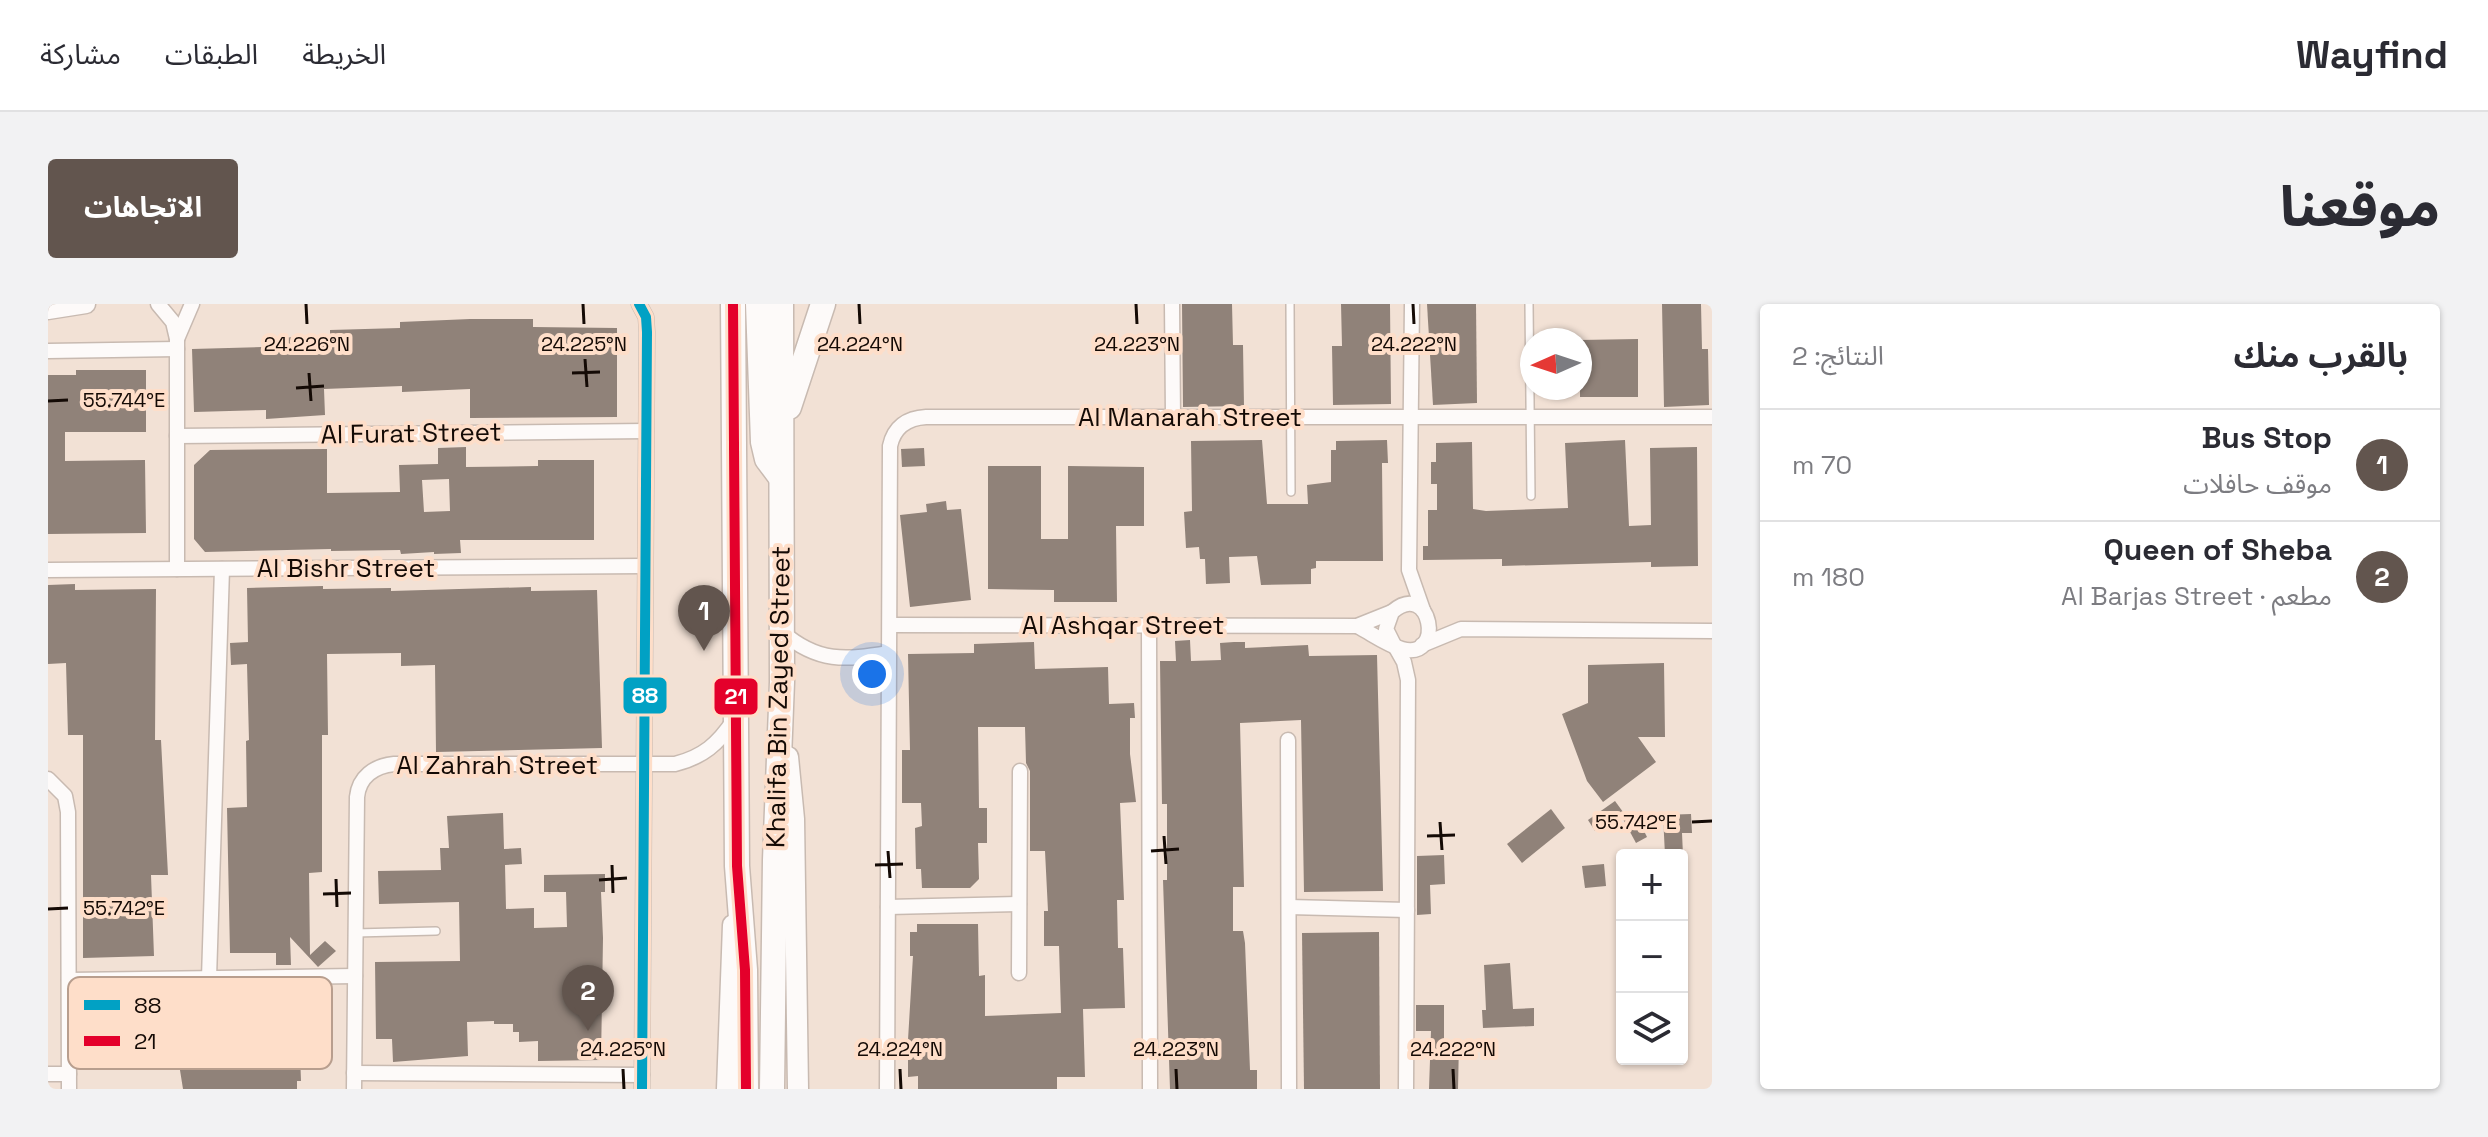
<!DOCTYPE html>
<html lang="ar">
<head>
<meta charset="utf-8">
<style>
  body { margin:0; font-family:"Space Grotesk","Noto Sans Arabic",sans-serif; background:#f2f2f3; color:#2b2b33; direction:rtl }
  .controls { position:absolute; right:24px; bottom:24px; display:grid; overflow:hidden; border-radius:8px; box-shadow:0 2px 6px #0004 }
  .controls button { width:72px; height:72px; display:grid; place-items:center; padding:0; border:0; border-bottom:2px solid #e1e1e2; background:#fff; color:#2b2b33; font:40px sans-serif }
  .compass { position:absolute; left:1472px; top:24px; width:72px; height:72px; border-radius:50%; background:#fff; box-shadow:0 2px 6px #0004; rotate:267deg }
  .you { position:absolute; left:824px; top:370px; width:28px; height:28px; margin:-20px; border:6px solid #fff; border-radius:50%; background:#1a73e8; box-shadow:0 0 0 12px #1a73e833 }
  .badge { display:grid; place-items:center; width:52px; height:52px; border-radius:50%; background:#62554e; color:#fff; font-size:26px; font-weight:700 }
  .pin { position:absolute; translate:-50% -66px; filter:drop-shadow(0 2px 4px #0008) }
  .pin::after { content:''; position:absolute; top:42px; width:28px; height:24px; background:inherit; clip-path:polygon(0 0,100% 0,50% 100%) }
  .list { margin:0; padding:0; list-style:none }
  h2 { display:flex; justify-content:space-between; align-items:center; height:104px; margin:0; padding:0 32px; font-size:34px }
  h2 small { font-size:26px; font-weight:400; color:#7c7c81 }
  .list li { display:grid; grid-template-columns:52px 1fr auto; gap:24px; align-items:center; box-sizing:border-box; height:112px; padding:0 32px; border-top:2px solid #e1e1e2 }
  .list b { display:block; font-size:30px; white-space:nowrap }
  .list p { margin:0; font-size:26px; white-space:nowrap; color:#7c7c81 }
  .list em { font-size:26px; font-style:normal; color:#7c7c81 }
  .icon { flex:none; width:44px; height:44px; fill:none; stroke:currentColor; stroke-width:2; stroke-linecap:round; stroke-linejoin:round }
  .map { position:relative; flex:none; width:1664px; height:785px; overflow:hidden; direction:ltr; border-radius:8px }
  header { display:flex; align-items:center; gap:48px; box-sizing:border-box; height:112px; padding:0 40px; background:#fff; border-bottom:2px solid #e1e1e2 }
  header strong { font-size:38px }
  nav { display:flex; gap:44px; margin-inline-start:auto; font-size:28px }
  .intro { display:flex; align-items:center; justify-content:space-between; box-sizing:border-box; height:192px; padding:0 48px }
  h1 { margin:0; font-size:56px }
  .button { padding:20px 36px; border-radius:8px; background:#62554e; color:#fff; font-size:28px; font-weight:700 }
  main { display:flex; gap:48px; padding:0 48px }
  aside { flex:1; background:#fff; border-radius:8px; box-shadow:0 2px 6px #0004 }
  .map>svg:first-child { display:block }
  .building { fill:#908279; fill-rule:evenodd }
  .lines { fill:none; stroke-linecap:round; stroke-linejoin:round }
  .lane-casing { stroke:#c8bab1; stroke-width:10 }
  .street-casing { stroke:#c8bab1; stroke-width:17 }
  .secondary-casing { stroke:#c8bab1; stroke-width:21 }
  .primary-casing { stroke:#c8bab1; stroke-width:23 }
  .highway-casing { stroke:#c8bab1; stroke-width:27 }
  .lane { stroke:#fdfaf9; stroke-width:7 }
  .street { stroke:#fdfaf9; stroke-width:14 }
  .secondary { stroke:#fdfaf9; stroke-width:18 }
  .primary { stroke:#fdfaf9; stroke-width:20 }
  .highway { stroke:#fdfaf9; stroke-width:24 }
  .bus-1-casing { stroke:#fedec9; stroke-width:16 }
  .bus-2-casing { stroke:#fedec9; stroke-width:16 }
  .bus-1 { stroke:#01a1c4; stroke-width:10 }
  .bus-2 { stroke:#e4002b; stroke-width:10 }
  .ticks { fill:none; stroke:#140a05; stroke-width:3 }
  .labels { text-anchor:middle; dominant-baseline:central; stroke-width:8; stroke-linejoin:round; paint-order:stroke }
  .street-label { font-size:26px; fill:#140a05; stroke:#fedec9 }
  .key { fill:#fedec9; stroke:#b89e8e; stroke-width:2 }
  .key-label { font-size:22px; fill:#140a05 }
  .ticks-label { font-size:20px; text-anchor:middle; fill:#140a05; stroke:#fedec9; stroke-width:8; stroke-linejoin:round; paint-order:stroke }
  .line-badge { stroke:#fedec9; stroke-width:3 }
  .badge-label { font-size:22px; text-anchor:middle; font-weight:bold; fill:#fff }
</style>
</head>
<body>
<header>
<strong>Wayfind</strong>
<nav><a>الخريطة</a><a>الطبقات</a><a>مشاركة</a></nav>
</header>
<div class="intro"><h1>موقعنا</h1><a class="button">الاتجاهات</a></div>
<main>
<aside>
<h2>بالقرب منك<small>النتائج: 2</small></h2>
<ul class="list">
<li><span class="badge">1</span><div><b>Bus Stop</b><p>موقف حافلات</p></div><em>70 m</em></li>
<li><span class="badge">2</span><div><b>Queen of Sheba</b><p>مطعم · Al Barjas Street</p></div><em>180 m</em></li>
</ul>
</aside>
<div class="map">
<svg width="1664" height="785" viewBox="0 0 1664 785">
  <rect width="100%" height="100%" fill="#f2e1d5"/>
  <!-- building -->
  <g class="building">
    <polygon points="1134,0 1184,0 1185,41 1195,41 1196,102 1135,103"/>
    <polygon points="1293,0 1342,0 1343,100 1285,101 1284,42 1294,42"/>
    <polygon points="1379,0 1428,0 1429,99 1385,101"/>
    <polygon points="1614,0 1653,0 1654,45 1660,45 1661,101 1616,103"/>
    <polygon points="422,15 485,15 485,23 569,24 569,113 422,114 422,85 354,88 354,82 276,85 277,111 218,115 218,106 146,108 144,45 214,43 214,35 282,31 282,26 352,24 352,18"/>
    <polygon points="1590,35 1590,93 1532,93 1532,36"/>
    <polygon points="28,66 98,66 98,128 17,128 17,157 97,156 98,229 0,230 0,71 28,71"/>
    <polygon points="1214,136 1219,200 1260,200 1259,181 1283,178 1283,146 1288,146 1288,137 1339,136 1340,159 1334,159 1335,257 1268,257 1268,264 1263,265 1263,280 1213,281 1209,252 1181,253 1182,279 1158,280 1157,255 1152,255 1151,243 1138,244 1136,208 1144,207 1143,137"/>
    <polygon points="1577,136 1581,222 1603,221 1602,144 1649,143 1650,262 1603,263 1603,258 1454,262 1454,255 1375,256 1375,242 1380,242 1380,206 1389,206 1389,180 1383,180 1383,158 1388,158 1388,139 1424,138 1425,205 1438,207 1520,204 1517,139"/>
    <path d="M418 143V163L490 162V156H546V236H412L413 249 386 250V248L353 250 352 246 283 247V245L157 248 146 235V161L162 146 279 145V189L352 188 351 161 390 160V144ZM401 175 402 207 376 208 374 176Z"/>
    <polygon points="876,144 877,162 854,163 853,145"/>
    <polygon points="940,162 993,162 993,235 1020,235 1020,162 1096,163 1096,222 1068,222 1069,298 1006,298 1006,286 940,285"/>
    <polygon points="898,197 899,206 913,205 923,296 862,303 852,211 879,208 878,200"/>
    <polygon points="27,280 27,286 108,285 107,436 113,436 120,571 103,571 106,652 35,654 35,431 20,431 18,359 0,360 0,281"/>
    <polygon points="275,282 275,285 343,284 343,287 483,283 483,287 549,286 554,444 388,448 387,361 353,362 353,349 279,350 280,431 274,431 274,568 261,569 262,651 277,637 288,647 270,663 242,633 243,661 228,661 228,649 182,649 179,504 199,503 198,437 201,436 199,360 183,361 182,339 200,338 199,284"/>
    <polygon points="1142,336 1143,357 1173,356 1172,339 1186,338 1197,338 1197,344 1260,341 1261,352 1329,351 1335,587 1256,588 1253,416 1192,419 1196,583 1185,583 1185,627 1195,627 1197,639 1202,766 1209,766 1209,785 1122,785 1115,576 1119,576 1119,500 1114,500 1112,357 1128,357 1127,337"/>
    <polygon points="986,338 987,365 1060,363 1061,400 1086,399 1087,414 1082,414 1082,450 1088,498 1072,499 1076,596 1069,596 1070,644 1075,644 1077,704 1035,705 1037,773 1009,773 1009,785 870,785 870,772 860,773 860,750 849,750 849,737 860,736 865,652 862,652 862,628 869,628 869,620 930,620 931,672 937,671 937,712 1013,709 1011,642 996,642 996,607 1000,607 997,547 982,547 982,467 978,459 977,423 930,423 931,504 939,504 939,539 930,539 931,575 922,584 874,584 873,565 868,565 867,524 874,522 873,499 854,499 854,446 862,446 860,350 926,349 926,340"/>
    <polygon points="1616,359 1617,433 1590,433 1608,458 1555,498 1539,477 1514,410 1540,399 1540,361"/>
    <polygon points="1567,497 1575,508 1547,527 1540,516"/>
    <polygon points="1503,505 1517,524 1474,559 1459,540"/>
    <polygon points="455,509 456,545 473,544 474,560 457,561 458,605 486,604 486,624 519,623 518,588 496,588 496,571 557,570 557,588 553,588 555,634 553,756 490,757 490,737 471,738 471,728 465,728 465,720 446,720 446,717 419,718 420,752 345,758 344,735 328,735 327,658 412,657 411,598 331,600 330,567 393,566 392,544 401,544 399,512"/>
    <polygon points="1587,509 1599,533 1588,539 1575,515"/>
    <polygon points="1643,510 1644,529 1634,529 1635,551 1617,551 1615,511"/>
    <polygon points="1396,551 1397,580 1382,581 1383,610 1369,611 1369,552"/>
    <polygon points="1556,560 1558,582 1537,584 1534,562"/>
    <polygon points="1331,628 1332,785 1256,785 1254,629"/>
    <polygon points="1462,659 1465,705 1486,704 1486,722 1435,724 1434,706 1438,706 1436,661"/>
    <polygon points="250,697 253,777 249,777 249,785 135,785 124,716 148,713 149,721 223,709 223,698"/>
    <polygon points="1368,701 1396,701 1396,737 1411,738 1410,785 1381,785 1383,727 1368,727"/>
  </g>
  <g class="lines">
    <!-- lane casing -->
    <g class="lane-casing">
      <g id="lane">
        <polyline points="1242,0 1243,188"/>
        <polyline points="1481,0 1483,192"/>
        <polyline points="307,629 388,627"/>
      </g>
    </g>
    <!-- street casing -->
    <g class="street-casing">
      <g id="street">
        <polyline points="110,0 125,18 129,35 129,265"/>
        <polyline points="591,0 598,13 599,28 594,785"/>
        <polyline points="1124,0 1125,113"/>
        <polyline points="1364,0 1361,266 1375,306"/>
        <polyline points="129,35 144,0"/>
        <polyline points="0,47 129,45"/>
        <polyline points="129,132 598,127"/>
        <polyline points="0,266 596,262"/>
        <polyline points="842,321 1309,322 1344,308"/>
        <polyline points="1101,321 1102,785"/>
        <path d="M1309 322C1323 329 1339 341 1354 345 1398 357 1383 274 1344 308L1338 325 1346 341"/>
        <path d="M734 328C770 359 797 356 841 349"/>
        <polyline points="1374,341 1413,325 1664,327"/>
        <polyline points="1347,342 1356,358 1360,376 1358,785"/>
        <polyline points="1240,436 1241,785"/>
        <polyline points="0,475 17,492 20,508 21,785"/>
        <polyline points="840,603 971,600"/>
        <polyline points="1241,603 1359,606"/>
        <polyline points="971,669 972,467"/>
        <polyline points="161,674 174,265"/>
        <polyline points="21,676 307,672"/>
        <polyline points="306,769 594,771"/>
        <polyline points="0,770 21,770"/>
        <path d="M306 785 309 493C311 473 326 462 346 460H627C655 453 670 440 686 416"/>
        <path d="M839 785 842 142C846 123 859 114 878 113H1664"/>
      </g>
    </g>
    <!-- secondary casing -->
    <g class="secondary-casing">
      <polyline id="secondary" points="0,6 38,0"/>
    </g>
    <!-- primary casing -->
    <g class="primary-casing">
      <g id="primary">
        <polyline points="740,453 746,515 750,785"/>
        <polyline points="679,785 685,621"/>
      </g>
    </g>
    <!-- highway casing -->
    <g class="highway-casing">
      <g id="highway">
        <polyline points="685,0 689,562 697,666 698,785"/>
        <polyline points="710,0 715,138 719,155 731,171"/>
        <polyline points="741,103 775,0"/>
        <polyline points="724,785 727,556 734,378 733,0"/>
      </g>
    </g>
    <!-- lane -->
    <use href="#lane" class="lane"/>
    <!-- street -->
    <use href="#street" class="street"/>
    <!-- secondary -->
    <use href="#secondary" class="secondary"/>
    <!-- primary -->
    <use href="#primary" class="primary"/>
    <!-- highway -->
    <use href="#highway" class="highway"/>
    <!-- bus-1 casing -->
    <g class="bus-1-casing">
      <polyline id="bus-1" points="591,0 598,13 599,28 594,785"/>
    </g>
    <!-- bus-2 casing -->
    <g class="bus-2-casing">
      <polyline id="bus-2" points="685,0 689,562 697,666 698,785"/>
    </g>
    <!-- bus-1 -->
    <use href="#bus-1" class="bus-1"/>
    <!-- bus-2 -->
    <use href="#bus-2" class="bus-2"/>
  </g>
  <!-- ticks -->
  <path class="ticks" d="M258 0 259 20M535 0 536 20M811 0 812 20M1088 0 1089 20M1365 0 1366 20M537 55 539 83M261 69 263 97M524 69 552 68M248 84 276 82M0 97 20 96M1392 518 1394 546M1644 518 1664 517M1116 532 1118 560M1379 532 1407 531M840 547 842 574M1103 547 1131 545M564 561 565 589M827 561 855 560M288 575 289 603M551 576 579 574M275 590 303 589M0 605 20 604M575 765 576 785M852 765 853 785M1128 765 1129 785M1405 765 1406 785"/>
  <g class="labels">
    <!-- street labels -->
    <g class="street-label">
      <text x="1142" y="113">Al Manarah Street</text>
      <text transform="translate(363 129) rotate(-1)">Al Furat Street</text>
      <text x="298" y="264">Al Bishr Street</text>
      <text x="1075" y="321">Al Ashqar Street</text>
      <text transform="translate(730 393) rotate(-89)">Khalifa Bin Zayed Street</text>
      <text x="449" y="461">Al Zahrah Street</text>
    </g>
  </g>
  <!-- legend -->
  <rect x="20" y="673" width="264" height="92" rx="12" class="key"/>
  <rect x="36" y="696" width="36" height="10" fill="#01a1c4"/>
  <rect x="36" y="732" width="36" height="10" fill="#e4002b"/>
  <g class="key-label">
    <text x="86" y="709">88</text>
    <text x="86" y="745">21</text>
  </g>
  <g class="ticks-label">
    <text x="259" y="47">24.226°N</text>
    <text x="536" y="47">24.225°N</text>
    <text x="812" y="47">24.224°N</text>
    <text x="1089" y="47">24.223°N</text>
    <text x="1366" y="47">24.222°N</text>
    <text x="76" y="103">55.744°E</text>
    <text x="1588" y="525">55.742°E</text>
    <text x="76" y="611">55.742°E</text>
    <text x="575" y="752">24.225°N</text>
    <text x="852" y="752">24.224°N</text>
    <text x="1128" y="752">24.223°N</text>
    <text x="1405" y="752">24.222°N</text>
  </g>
  <g class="line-badge">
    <rect x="574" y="372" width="46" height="39" rx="8" fill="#01a1c4"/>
    <rect x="665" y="373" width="46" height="39" rx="8" fill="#e4002b"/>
  </g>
  <g class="badge-label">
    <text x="597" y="399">88</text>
    <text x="688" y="400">21</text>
  </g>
</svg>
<div class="controls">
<button>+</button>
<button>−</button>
<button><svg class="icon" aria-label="layers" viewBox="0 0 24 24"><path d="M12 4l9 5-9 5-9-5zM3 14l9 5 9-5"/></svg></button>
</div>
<svg class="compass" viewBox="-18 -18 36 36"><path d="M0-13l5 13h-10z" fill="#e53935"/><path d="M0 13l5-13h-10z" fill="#7c7c81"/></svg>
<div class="you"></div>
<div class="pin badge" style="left:656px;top:347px">1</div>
<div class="pin badge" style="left:540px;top:727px">2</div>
</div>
</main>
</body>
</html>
